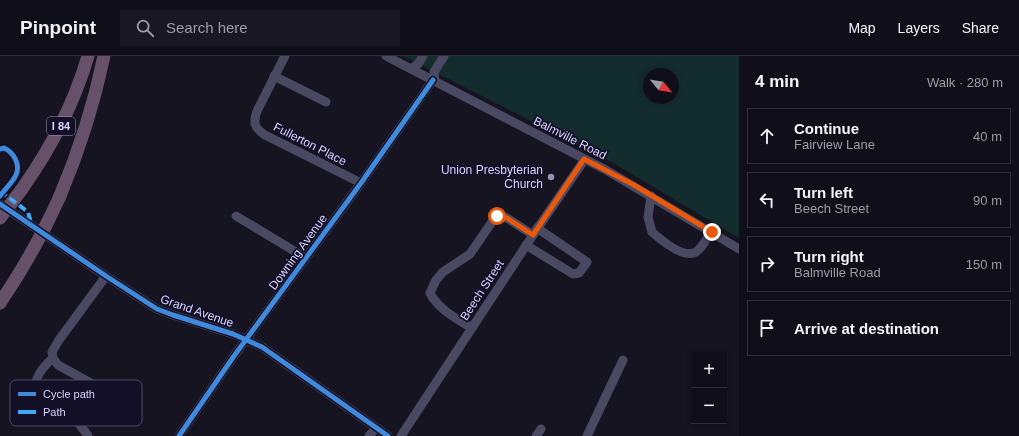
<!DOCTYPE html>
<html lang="en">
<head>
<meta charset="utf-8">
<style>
  body { margin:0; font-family:Arial,sans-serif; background:#191822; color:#f1f3f6 }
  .controls { position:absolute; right:12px; bottom:12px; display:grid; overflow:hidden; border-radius:0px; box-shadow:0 2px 6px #0003 }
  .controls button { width:36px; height:36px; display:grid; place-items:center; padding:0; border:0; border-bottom:1px solid #302f38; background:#100f19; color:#f1f3f6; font:20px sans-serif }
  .compass { position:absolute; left:643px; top:12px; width:36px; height:36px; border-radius:50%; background:#100f19; box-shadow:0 2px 6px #0003; rotate:120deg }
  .stop { position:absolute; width:12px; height:12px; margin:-9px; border:3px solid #ea580c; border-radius:50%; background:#fff }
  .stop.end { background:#ea580c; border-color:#fff; box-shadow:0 1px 4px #0008 }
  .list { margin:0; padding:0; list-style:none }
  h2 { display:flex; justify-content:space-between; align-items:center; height:52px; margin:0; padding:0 16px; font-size:17px }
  h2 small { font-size:13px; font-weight:400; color:#9c9ca2 }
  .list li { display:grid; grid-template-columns:26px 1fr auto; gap:12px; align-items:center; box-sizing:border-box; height:56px; margin:0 8px 8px; padding:0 8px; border:1px solid #302f38; border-radius:0px }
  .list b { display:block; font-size:15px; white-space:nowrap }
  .list p { margin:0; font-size:13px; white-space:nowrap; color:#9c9ca2 }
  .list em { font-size:13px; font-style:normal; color:#9c9ca2 }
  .icon { flex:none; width:22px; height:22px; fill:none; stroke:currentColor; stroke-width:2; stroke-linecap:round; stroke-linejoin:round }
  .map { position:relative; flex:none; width:739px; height:380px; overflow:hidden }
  header { display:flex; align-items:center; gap:24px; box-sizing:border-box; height:56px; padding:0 20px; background:#100f19; border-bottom:1px solid #302f38 }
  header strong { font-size:19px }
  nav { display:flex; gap:22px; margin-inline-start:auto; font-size:14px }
  .search { width:280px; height:36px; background:#191822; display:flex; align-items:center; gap:10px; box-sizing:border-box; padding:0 14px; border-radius:0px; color:#9c9ca2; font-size:15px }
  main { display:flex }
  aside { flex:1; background:#100f19 }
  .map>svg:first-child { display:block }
  .green { fill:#132c2d; fill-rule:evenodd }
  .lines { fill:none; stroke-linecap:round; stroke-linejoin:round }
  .minor { stroke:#4a4962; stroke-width:9 }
  .highway { stroke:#67516a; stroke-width:13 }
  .highway-bridge { stroke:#67516a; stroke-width:13 }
  .quiet { stroke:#3fa9f5; stroke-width:4; stroke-dasharray:8 4; stroke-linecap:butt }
  .cycleway-casing { stroke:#130f26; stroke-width:8 }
  .cycleway { stroke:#408adc; stroke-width:5 }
  .route { stroke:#ea580c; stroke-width:5 }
  .poi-dot { fill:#9591b1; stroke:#130f26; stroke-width:1.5 }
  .labels { text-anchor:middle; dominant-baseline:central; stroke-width:3.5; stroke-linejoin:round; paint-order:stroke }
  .shield { fill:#130f26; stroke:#9e99be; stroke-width:1 }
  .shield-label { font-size:11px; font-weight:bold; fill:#d9d4ff }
  .street-label { font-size:12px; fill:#d9d4ff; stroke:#130f26 }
  .poi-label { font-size:12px; fill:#d9d4ff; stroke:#130f26; text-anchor:end }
  .key { fill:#130f26; stroke:#4e4a67; stroke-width:1 }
  .key-label { font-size:11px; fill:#d9d4ff }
</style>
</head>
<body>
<header>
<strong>Pinpoint</strong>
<div class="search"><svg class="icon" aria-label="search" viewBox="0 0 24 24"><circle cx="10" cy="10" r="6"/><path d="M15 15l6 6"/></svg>Search here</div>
<nav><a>Map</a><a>Layers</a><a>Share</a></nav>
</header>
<main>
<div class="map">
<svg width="739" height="380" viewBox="0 0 739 380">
  <rect width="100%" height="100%" fill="#161421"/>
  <!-- green -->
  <path class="green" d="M403 0H739V182L608 104ZM649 18H673V42H649Z"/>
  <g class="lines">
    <!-- minor -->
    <g class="minor">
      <path d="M285 0 257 55C253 66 254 72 265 79L361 127"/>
      <polyline points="386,0 606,114 739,193"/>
      <polyline points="411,13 418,8 423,0"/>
      <polyline points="274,20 326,46"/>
      <polyline points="435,25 434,16 444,0"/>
      <path d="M651 140 648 161 652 176C661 184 683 203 696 196 702 192 707 182 711 176"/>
      <polyline points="0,148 106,220 157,253 173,259 233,278 262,291 388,380"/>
      <polyline points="236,160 306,202"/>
      <polyline points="526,189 573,218 579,217 587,206 537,172"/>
      <polyline points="106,220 59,284 52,296 53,302 58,309 98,331 107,342"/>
      <path d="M472 272C457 263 438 253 430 237L436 224 443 216 470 198 494 163 497 160 507 162 533 179"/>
      <path d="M53 302C15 336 49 344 74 363 80 368 84 374 88 380"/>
      <polyline points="179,380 234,300 361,127 433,24"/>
      <polyline points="369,380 376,372"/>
      <polyline points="401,380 533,179 585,103"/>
      <polyline points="536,380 541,373"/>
      <polyline points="587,380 623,304"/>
    </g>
    <!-- highway -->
    <g class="highway">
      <path d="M22 133C51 92 74 48 88 0"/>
      <path d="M60 140C79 95 94 48 104 0"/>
    </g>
    <!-- highway-bridge -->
    <g class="highway-bridge">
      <polyline points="0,162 22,133"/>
      <path d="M0 247C23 213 43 178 60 140"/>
    </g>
    <!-- quiet -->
    <polyline class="quiet" points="0,135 28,156 30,163 28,166"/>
    <!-- cycleway casing -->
    <g class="cycleway-casing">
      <g id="cycleway">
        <path d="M0 93 4 92C13 96 21 108 16 119 13 126 5 133 0 140"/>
        <polyline points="0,148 106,220 157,253 173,259 233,278 262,291 388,380"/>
        <polyline points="179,380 234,300 361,127 433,24"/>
      </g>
    </g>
    <!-- cycleway -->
    <use href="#cycleway" class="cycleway"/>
  </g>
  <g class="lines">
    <!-- route -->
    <polyline class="route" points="497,160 507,162 533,179 584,103 634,129 712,176"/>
  </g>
  <!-- markers -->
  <circle class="poi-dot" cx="551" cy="121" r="4"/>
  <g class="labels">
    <!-- shield labels -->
    <rect class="shield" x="47" y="61" width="28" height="18" rx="3"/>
    <g class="shield-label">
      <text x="61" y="70">I 84</text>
    </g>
    <!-- street labels -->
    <g class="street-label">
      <text transform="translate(570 82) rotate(27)">Balmville Road</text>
      <text transform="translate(310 88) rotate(27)">Fullerton Place</text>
      <text transform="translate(298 196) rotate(-54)">Downing Avenue</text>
      <text transform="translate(482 234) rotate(-57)">Beech Street</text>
      <text transform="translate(197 255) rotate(19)">Grand Avenue</text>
    </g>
    <!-- poi labels -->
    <g class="poi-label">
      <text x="543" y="114">Union Presbyterian<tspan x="543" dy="14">Church</tspan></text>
    </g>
  </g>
  <!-- legend -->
  <rect x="10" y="324" width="132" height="46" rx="6" class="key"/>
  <rect x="18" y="336" width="18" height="4" fill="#408adc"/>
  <rect x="18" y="354" width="18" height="4" fill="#3fa9f5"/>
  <g class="key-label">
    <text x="43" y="342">Cycle path</text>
    <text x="43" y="360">Path</text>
  </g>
</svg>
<div class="controls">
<button>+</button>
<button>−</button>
</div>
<svg class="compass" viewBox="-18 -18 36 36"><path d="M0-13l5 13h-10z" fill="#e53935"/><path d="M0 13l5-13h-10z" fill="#9c9ca2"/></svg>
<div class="stop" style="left:497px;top:160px"></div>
<div class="stop end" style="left:712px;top:176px"></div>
</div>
<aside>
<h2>4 min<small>Walk · 280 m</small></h2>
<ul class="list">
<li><svg class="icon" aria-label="ahead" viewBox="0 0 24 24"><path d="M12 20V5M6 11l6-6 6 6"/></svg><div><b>Continue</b><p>Fairview Lane</p></div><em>40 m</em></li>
<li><svg class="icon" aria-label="left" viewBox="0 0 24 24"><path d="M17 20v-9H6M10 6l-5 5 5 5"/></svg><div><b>Turn left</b><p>Beech Street</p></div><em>90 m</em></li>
<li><svg class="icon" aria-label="right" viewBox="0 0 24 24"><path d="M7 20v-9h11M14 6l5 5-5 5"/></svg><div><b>Turn right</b><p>Balmville Road</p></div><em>150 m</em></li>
<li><svg class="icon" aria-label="arrive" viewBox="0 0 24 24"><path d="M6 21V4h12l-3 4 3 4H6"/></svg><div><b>Arrive at destination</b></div></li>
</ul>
</aside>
</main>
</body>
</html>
